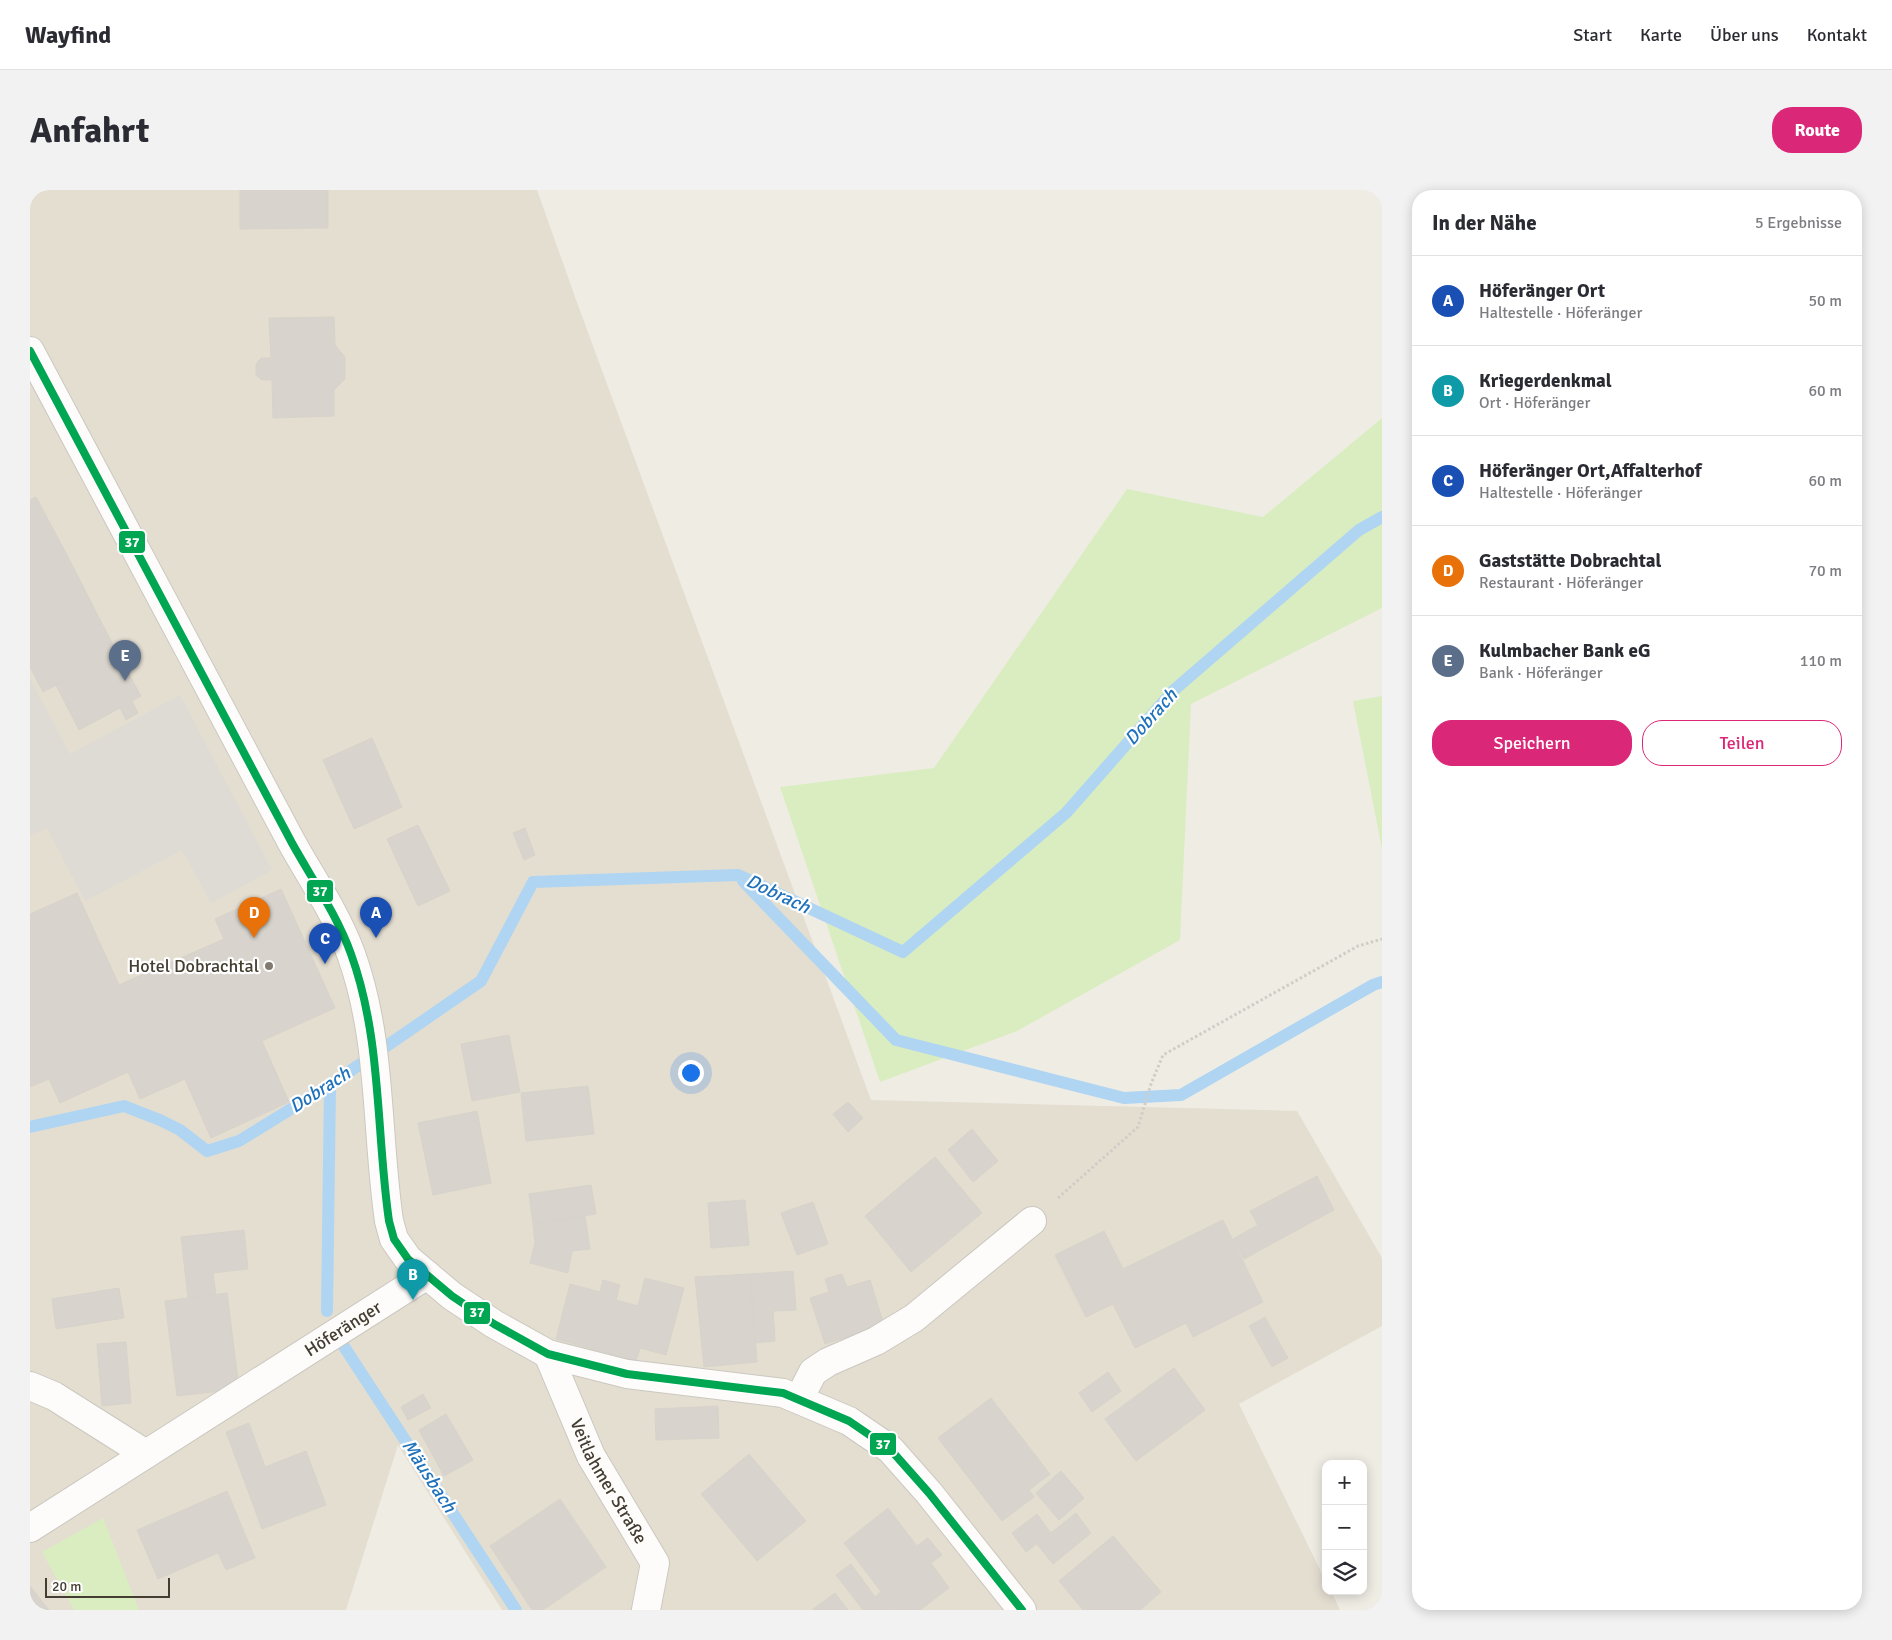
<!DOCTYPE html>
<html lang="de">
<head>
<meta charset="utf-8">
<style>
  body { margin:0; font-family:Signika,sans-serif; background:#f2f2f3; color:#2b2b33 }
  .controls { position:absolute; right:15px; bottom:15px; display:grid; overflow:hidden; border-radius:10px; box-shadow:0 2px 12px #0003 }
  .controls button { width:45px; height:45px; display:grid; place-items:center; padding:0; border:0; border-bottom:1px solid #e1e1e2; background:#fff; color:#2b2b33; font:25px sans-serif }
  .scale { position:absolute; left:15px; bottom:12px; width:125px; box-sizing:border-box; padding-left:5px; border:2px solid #443d31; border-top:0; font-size:14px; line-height:18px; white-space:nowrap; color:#443d31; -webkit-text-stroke:4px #fff; paint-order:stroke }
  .you { position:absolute; left:660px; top:882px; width:18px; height:18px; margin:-12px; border:4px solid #fff; border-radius:50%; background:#1a73e8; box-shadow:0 0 0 8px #1a73e833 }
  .badge { display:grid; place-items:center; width:32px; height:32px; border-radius:50%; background:#db2777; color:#fff; font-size:16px; font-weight:700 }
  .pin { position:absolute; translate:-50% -41px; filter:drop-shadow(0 1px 2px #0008) }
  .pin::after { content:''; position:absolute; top:26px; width:18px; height:15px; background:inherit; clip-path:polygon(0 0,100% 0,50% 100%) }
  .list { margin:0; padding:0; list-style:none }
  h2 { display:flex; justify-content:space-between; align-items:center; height:65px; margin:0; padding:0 20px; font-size:21px }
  h2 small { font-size:16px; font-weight:400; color:#7c7c81 }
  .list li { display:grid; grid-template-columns:32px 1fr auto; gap:15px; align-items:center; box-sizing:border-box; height:90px; padding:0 20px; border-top:1px solid #e1e1e2 }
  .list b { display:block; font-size:19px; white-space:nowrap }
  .list p { margin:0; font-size:16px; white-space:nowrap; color:#7c7c81 }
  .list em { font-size:16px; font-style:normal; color:#7c7c81 }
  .actions { display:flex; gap:10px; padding:15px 20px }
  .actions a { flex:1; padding:11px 0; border:1px solid #db2777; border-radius:20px; text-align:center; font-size:18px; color:#db2777 }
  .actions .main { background:#db2777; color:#fff }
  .icon { flex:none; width:28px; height:28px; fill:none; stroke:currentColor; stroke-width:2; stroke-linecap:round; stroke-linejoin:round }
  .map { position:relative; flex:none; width:1352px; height:1420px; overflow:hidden; border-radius:20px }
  header { display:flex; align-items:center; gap:30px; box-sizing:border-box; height:70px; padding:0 25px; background:#fff; border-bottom:1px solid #e1e1e2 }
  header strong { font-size:24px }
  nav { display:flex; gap:28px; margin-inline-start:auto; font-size:18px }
  .intro { display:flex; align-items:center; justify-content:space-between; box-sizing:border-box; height:120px; padding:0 30px }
  h1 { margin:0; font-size:35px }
  .button { padding:12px 22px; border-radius:20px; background:#db2777; color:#fff; font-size:18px; font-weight:700 }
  main { display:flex; gap:30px; padding:0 30px }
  aside { flex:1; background:#fff; border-radius:20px; box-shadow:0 2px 12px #0003 }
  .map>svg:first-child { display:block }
  .residential { fill:#e4ded1 }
  .green { fill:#daedc0 }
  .parking { fill:#dedbd4 }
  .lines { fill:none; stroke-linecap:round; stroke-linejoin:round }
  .stream { stroke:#afd5f2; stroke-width:12 }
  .building { fill:#d8d4cd; stroke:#d7d3ca }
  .minor-casing { stroke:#cbc8c0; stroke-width:30 }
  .path { stroke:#d0cdc8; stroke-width:3; stroke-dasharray:2.5 2.5; stroke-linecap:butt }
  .minor { stroke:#fdfcfb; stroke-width:28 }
  .bus-1-casing { stroke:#fff; stroke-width:11 }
  .bus-1 { stroke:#00a651; stroke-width:8 }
  .poi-dot { fill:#807a70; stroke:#fff; stroke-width:2 }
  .labels { text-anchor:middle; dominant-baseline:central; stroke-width:4.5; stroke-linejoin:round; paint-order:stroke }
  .poi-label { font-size:18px; fill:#443d31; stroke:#fff; text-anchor:end }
  .street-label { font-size:18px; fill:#443d31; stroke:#fff }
  .water-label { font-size:19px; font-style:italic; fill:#1f72bb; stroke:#fff }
  .line-badge { stroke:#fff; stroke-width:2 }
  .badge-label { font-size:14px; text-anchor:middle; font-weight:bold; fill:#fff }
</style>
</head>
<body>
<header>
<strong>Wayfind</strong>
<nav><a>Start</a><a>Karte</a><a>Über uns</a><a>Kontakt</a></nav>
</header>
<div class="intro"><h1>Anfahrt</h1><a class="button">Route</a></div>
<main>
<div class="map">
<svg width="1352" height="1420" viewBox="0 0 1352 1420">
  <rect width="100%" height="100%" fill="#efece4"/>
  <!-- residential -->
  <polygon class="residential" points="0,0 507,0 549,118 841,910 1267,921 1352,1068 1352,1136 1209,1214 1296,1392 1296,1401 1301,1401 1310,1420 472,1420 368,1255 316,1420 0,1420"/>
  <!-- green -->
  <g class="green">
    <polygon points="1352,228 1352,418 1161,514 1150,750 987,841 850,892 750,597 904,578 1097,299 1233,327"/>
    <polygon points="1352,506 1352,659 1323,511"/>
    <polygon points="73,1328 109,1420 44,1420 12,1362"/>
  </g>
  <!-- parking -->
  <polygon class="parking" points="0,489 40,564 150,505 242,680 181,713 152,660 55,711 17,638 0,646"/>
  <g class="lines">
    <!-- stream -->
    <g class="stream">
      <polyline points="713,691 866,850 1094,908 1151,905 1343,795 1352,792"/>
      <polyline points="0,937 94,916 130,930 150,940 177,961 209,951 300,895 451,791 503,692 708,685 873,762 1036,623 1144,500 1329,340 1352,327"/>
      <polyline points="297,1121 300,895"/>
      <polyline points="311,1152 486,1420"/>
    </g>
  </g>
  <!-- building -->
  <g class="building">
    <polygon points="210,0 298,0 298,38 210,39"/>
    <polygon points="304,127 305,155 315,167 315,189 304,200 304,226 243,228 242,190 232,190 226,185 226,174 231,168 241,168 239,128"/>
    <polygon points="6,307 36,363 0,365 0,310"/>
    <polygon points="36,363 87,463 13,502 0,477 0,365"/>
    <polygon points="87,463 111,506 102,511 108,523 96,530 90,518 49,540 26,495"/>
    <polygon points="342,548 372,617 324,639 293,570"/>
    <polygon points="388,635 420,701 388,716 357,649"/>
    <polygon points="495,638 505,665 494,670 483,643"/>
    <polygon points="251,699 305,818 232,851 259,912 181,948 155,889 110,909 98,882 30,913 19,889 0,897 0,724 47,703 89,795 194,749 185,729"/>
    <polygon points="479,845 490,902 442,911 431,854"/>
    <polygon points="558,896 564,944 496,951 491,903"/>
    <polygon points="818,912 833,928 818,942 803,924"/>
    <polygon points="447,921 461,993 403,1005 388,933"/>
    <polygon points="942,939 968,971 943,992 918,960"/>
    <polygon points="905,967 952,1023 881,1082 835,1026"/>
    <polygon points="1287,986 1304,1020 1214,1069 1203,1049 1228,1035 1220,1021"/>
    <polygon points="561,995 566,1024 503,1034 499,1004"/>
    <polygon points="715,1010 719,1055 681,1058 678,1013"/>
    <polygon points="783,1012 798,1054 767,1065 751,1023"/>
    <polygon points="555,1026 560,1059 542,1061 538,1083 500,1073 505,1053 503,1034"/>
    <polygon points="1193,1030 1233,1112 1163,1147 1156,1133 1105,1158 1083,1114 1056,1127 1025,1065 1074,1041 1093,1079"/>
    <polygon points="214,1040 218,1079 183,1083 186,1105 158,1108 151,1047"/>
    <polygon points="763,1081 766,1120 743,1121 745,1151 725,1153 720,1084"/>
    <polygon points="720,1084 727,1172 674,1177 665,1087"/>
    <polygon points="812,1084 817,1097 840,1090 854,1135 795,1154 780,1108 799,1102 795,1089"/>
    <polygon points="615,1088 654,1098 636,1165 610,1158 606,1171 526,1149 540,1094 570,1102 573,1090 590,1095 586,1110 608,1116"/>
    <polygon points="89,1098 94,1128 26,1139 22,1109"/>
    <polygon points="197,1103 209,1199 147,1206 135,1111"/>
    <polygon points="1235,1127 1258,1168 1242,1177 1219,1136"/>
    <polygon points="96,1152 101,1213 72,1216 67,1154"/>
    <polygon points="1144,1178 1175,1220 1106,1271 1075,1229"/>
    <polygon points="1078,1182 1091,1201 1062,1222 1049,1203"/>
    <polygon points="393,1204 401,1218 378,1230 371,1217"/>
    <polygon points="961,1208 1020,1284 999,1300 1004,1307 972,1331 908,1248"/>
    <polygon points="688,1216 689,1248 626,1250 625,1219"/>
    <polygon points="416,1224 443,1270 414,1286 389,1240"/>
    <polygon points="219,1233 235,1277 276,1261 296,1315 232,1339 196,1242"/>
    <polygon points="719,1264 776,1331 727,1371 671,1304"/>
    <polygon points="1031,1281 1054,1308 1029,1330 1006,1303"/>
    <polygon points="197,1301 225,1368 196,1380 188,1363 128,1389 107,1340"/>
    <polygon points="530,1309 576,1377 513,1420 502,1420 460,1356"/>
    <polygon points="858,1318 887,1356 898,1348 912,1365 901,1373 919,1398 890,1420 865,1420 814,1353"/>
    <polygon points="1046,1323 1061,1343 1023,1374 1007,1354"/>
    <polygon points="1007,1324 1021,1343 996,1362 982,1343"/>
    <polygon points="1083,1346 1131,1402 1110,1420 1053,1420 1029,1391"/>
    <polygon points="821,1374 845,1407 851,1402 864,1420 833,1420 806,1385"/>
    <polygon points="0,1396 19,1420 0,1420"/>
    <polygon points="805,1403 818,1420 782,1420"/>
  </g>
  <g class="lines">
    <!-- minor casing -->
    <g class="minor-casing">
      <g id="minor">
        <path d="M0 161 262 653C282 689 307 725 321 764 352 849 346 942 359 1031L364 1049 378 1069 422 1106 464 1134 518 1164 597 1184 753 1203 819 1231 860 1259 899 1303 992 1420"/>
        <path id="s1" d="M518 1164 561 1266 625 1373 616 1420"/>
        <polyline points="0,1196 24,1206 116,1264"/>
        <polyline points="769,1209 783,1182 798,1172 846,1151 884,1128 1002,1031"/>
        <path id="s2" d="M0 1338 397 1085"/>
      </g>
    </g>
    <!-- path -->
    <polyline class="path" points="1028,1008 1108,937 1121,894 1133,865 1328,756 1352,749"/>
    <!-- minor -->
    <use href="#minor" class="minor"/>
    <!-- bus-1 casing -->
    <g class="bus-1-casing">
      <path id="bus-1" d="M0 161 262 653C282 689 307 725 321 764 352 849 346 942 359 1031L364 1049 378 1069 422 1106 464 1134 518 1164 597 1184 753 1203 819 1231 860 1259 899 1303 992 1420"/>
    </g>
    <!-- bus-1 -->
    <use href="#bus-1" class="bus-1"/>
  </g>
  <!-- markers -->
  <circle class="poi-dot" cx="239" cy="776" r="5"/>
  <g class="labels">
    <!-- poi labels -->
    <g class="poi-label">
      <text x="229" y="776">Hotel Dobrachtal</text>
    </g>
    <!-- street labels -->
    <g class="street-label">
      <text stroke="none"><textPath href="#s2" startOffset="371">Höferänger</textPath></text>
      <text stroke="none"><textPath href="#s1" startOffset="141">Veitlahmer Straße</textPath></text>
    </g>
    <!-- water labels -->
    <g class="water-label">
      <text transform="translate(1121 527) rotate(-48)">Dobrach</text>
      <text transform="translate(748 704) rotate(25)">Dobrach</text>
      <text transform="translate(290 900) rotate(-33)">Dobrach</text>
      <text transform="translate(399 1286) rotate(57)">Mäusbach</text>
    </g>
  </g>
  <g class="line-badge">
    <rect x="88" y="340" width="28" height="24" rx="5" fill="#00a651"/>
    <rect x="276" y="689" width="28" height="24" rx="5" fill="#00a651"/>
    <rect x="433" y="1111" width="28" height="24" rx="5" fill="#00a651"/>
    <rect x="839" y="1242" width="28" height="24" rx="5" fill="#00a651"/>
  </g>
  <g class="badge-label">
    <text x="102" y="357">37</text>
    <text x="290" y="706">37</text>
    <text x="447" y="1127">37</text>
    <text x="853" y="1259">37</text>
  </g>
</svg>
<div class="controls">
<button>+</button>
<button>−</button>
<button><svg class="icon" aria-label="layers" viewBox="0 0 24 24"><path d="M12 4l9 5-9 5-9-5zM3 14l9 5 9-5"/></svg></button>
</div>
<div class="scale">20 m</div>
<div class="you"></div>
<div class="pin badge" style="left:346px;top:748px;background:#1a4fb4">A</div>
<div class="pin badge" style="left:383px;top:1110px;background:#0f9aa8">B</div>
<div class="pin badge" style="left:295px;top:774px;background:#1a4fb4">C</div>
<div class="pin badge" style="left:224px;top:748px;background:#e8710a">D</div>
<div class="pin badge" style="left:95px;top:491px;background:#5c6f8a">E</div>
</div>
<aside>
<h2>In der Nähe<small>5 Ergebnisse</small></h2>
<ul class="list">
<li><span class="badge" style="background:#1a4fb4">A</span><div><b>Höferänger Ort</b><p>Haltestelle · Höferänger</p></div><em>50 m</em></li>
<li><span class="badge" style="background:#0f9aa8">B</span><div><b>Kriegerdenkmal</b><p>Ort · Höferänger</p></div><em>60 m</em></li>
<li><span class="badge" style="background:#1a4fb4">C</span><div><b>Höferänger Ort,Affalterhof</b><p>Haltestelle · Höferänger</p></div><em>60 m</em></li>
<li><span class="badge" style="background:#e8710a">D</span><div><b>Gaststätte Dobrachtal</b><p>Restaurant · Höferänger</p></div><em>70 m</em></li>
<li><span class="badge" style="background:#5c6f8a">E</span><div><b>Kulmbacher Bank eG</b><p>Bank · Höferänger</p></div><em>110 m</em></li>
</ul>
<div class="actions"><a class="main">Speichern</a><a>Teilen</a></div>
</aside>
</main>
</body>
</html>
